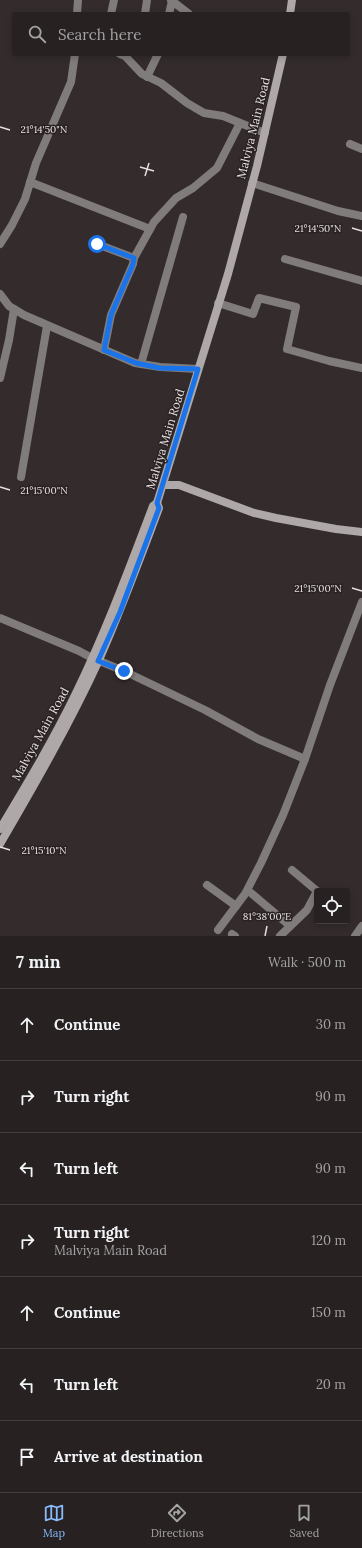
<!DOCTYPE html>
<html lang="en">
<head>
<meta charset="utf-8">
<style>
  body { margin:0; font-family:Lora,serif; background:#2f292a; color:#f1f3f6 }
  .controls { position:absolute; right:12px; bottom:12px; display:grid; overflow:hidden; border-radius:4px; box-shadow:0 2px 6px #0003 }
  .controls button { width:36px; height:36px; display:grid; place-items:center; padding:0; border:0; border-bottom:1px solid #433e3f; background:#272121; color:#f1f3f6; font:20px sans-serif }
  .stop { position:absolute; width:12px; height:12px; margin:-9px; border:3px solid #1a73e8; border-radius:50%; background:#fff }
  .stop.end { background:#1a73e8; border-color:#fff; box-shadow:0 1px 4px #0008 }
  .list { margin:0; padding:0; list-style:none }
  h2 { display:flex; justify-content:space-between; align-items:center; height:52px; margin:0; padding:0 16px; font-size:17px }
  h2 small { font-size:13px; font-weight:400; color:#a4a3a5 }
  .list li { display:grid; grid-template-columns:26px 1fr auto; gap:12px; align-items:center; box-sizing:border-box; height:72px; padding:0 16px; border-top:1px solid #433e3f }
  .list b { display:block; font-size:15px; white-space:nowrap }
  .list p { margin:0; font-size:13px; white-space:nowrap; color:#a4a3a5 }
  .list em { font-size:13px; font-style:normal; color:#a4a3a5 }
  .icon { flex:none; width:22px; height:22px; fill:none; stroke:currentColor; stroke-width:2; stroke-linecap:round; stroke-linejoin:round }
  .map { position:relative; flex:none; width:362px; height:936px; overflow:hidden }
  .search { position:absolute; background:#272121; box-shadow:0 2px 6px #0003; left:12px; right:12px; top:12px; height:44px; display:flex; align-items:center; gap:10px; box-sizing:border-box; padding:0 14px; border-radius:4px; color:#a4a3a5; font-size:15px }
  .sheet { height:556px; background:#272121 }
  nav { display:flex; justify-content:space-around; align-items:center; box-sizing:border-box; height:56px; border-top:1px solid #433e3f; background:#272121; font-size:11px; color:#a4a3a5 }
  nav a { display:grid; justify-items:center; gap:2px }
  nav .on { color:#87bbfc }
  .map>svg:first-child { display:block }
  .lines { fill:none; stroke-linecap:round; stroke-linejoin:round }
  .street { stroke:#807c7c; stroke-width:8 }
  .secondary { stroke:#afa8a8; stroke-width:8 }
  .route { stroke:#1a73e8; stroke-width:5 }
  .ticks { fill:none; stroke:#e4dfdf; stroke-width:1.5 }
  .labels { text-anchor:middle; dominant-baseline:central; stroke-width:3; stroke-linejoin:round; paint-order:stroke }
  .street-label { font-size:12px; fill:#e4dfdf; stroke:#2a2222 }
  .ticks-label { font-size:10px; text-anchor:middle; fill:#e4dfdf; stroke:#2a2222; stroke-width:3; stroke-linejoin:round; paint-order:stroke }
</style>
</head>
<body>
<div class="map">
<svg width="362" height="936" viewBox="0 0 362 936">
  <rect width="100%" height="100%" fill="#342c2c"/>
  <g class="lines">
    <!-- street -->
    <g class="street">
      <polyline points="171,0 189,14"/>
      <polyline points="77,14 78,0"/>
      <polyline points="111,14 114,0"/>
      <polyline points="145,14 147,0"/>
      <polyline points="169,14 172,1"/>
      <polyline points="120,54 125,56 142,74 161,83 187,103 204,113 223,116 265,133"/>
      <polyline points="147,77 158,54"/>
      <polyline points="350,144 362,149"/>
      <polyline points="30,182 150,229"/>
      <polyline points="252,183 338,211 362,216"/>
      <polyline points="0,244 12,225 25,199 36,163 71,82 75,54"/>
      <polyline points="97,244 134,258 133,264 111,315 104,350"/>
      <polyline points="134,258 154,222 176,198 193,188 217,168 240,123"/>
      <polyline points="285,259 362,281"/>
      <polyline points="0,294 9,306 24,315 135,363 160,367 198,369"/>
      <polyline points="218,303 253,314 259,298 296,307 287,349 329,361 362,368"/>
      <polyline points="141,364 183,217"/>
      <polyline points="0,378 9,340 14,309"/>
      <polyline points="21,477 47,326"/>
      <polyline points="0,618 79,651 92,658 124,671 205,710 258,739 305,759"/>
      <polyline points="292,870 317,891"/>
      <polyline points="207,885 236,906"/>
      <polyline points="251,893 290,926"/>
      <polyline points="218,930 245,894 261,863 283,815 305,759 330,685 362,602"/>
      <polyline points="232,934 235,936"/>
      <polyline points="280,936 307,910 317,891"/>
      <polyline points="355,936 362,926"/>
    </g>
    <!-- secondary -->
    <g class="secondary">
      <polyline points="290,14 292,0"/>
      <polyline points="163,485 179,485 254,513 276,518 336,529 362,532"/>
      <path d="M0 829C27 784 54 739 77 691 106 631 129 569 153 506L157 503 228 274 257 166 283 54"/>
      <path d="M0 844C35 784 70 723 99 660 121 610 140 559 159 508L157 503"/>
    </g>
  </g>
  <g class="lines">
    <!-- route -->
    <polyline class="route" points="97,244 134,258 133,264 111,315 104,350 136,363 160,368 198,369 157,503 159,508 120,612 98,661 124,671"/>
  </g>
  <!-- ticks -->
  <path class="ticks" d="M0 127 10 130M140 167 154 171M145 176 149 163M352 228 362 231M0 487 10 490M352 588 362 591M0 847 10 850M265 936 267 926"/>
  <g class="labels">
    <!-- street labels -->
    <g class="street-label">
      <text transform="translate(253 128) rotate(-76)">Malviya Main Road</text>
      <text transform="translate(165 439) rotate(-73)">Malviya Main Road</text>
      <text transform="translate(40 734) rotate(-61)">Malviya Main Road</text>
    </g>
  </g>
  <g class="ticks-label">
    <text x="44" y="133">21°14'50"N</text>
    <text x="318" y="232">21°14'50"N</text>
    <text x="44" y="494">21°15'00"N</text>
    <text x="318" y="592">21°15'00"N</text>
    <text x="44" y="854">21°15'10"N</text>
    <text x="267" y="920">81°38'00"E</text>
  </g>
</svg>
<div class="controls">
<button><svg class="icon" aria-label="locate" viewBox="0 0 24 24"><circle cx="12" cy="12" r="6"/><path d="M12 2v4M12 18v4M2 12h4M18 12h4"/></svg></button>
</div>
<div class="stop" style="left:97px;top:244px"></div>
<div class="stop end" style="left:124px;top:671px"></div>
<div class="search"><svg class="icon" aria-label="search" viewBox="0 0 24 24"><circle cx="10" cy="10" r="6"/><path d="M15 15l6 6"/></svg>Search here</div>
</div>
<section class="sheet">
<h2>7 min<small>Walk · 500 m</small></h2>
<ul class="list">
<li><svg class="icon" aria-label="ahead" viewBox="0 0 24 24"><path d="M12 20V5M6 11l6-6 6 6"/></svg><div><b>Continue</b></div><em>30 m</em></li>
<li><svg class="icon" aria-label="right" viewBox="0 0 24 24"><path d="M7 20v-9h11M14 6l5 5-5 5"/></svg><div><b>Turn right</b></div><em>90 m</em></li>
<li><svg class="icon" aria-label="left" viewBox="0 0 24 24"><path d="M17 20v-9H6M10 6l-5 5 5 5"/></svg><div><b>Turn left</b></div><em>90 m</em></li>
<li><svg class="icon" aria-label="right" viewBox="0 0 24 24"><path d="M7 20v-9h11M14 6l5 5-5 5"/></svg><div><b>Turn right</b><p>Malviya Main Road</p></div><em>120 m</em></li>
<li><svg class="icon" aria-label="ahead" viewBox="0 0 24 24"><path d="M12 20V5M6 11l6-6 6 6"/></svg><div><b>Continue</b></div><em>150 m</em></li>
<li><svg class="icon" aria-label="left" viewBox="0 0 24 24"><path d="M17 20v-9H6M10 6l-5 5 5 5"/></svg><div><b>Turn left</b></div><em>20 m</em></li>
<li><svg class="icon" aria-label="arrive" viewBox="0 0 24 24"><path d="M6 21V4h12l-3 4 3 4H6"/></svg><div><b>Arrive at destination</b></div></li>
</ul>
</section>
<nav>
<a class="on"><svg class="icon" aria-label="map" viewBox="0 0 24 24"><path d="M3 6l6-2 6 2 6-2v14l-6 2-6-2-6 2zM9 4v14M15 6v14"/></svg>Map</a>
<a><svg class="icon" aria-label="directions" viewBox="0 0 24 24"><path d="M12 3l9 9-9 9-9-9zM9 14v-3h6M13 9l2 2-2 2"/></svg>Directions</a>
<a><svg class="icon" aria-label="saved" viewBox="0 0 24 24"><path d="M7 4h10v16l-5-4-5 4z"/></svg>Saved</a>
</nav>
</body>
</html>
